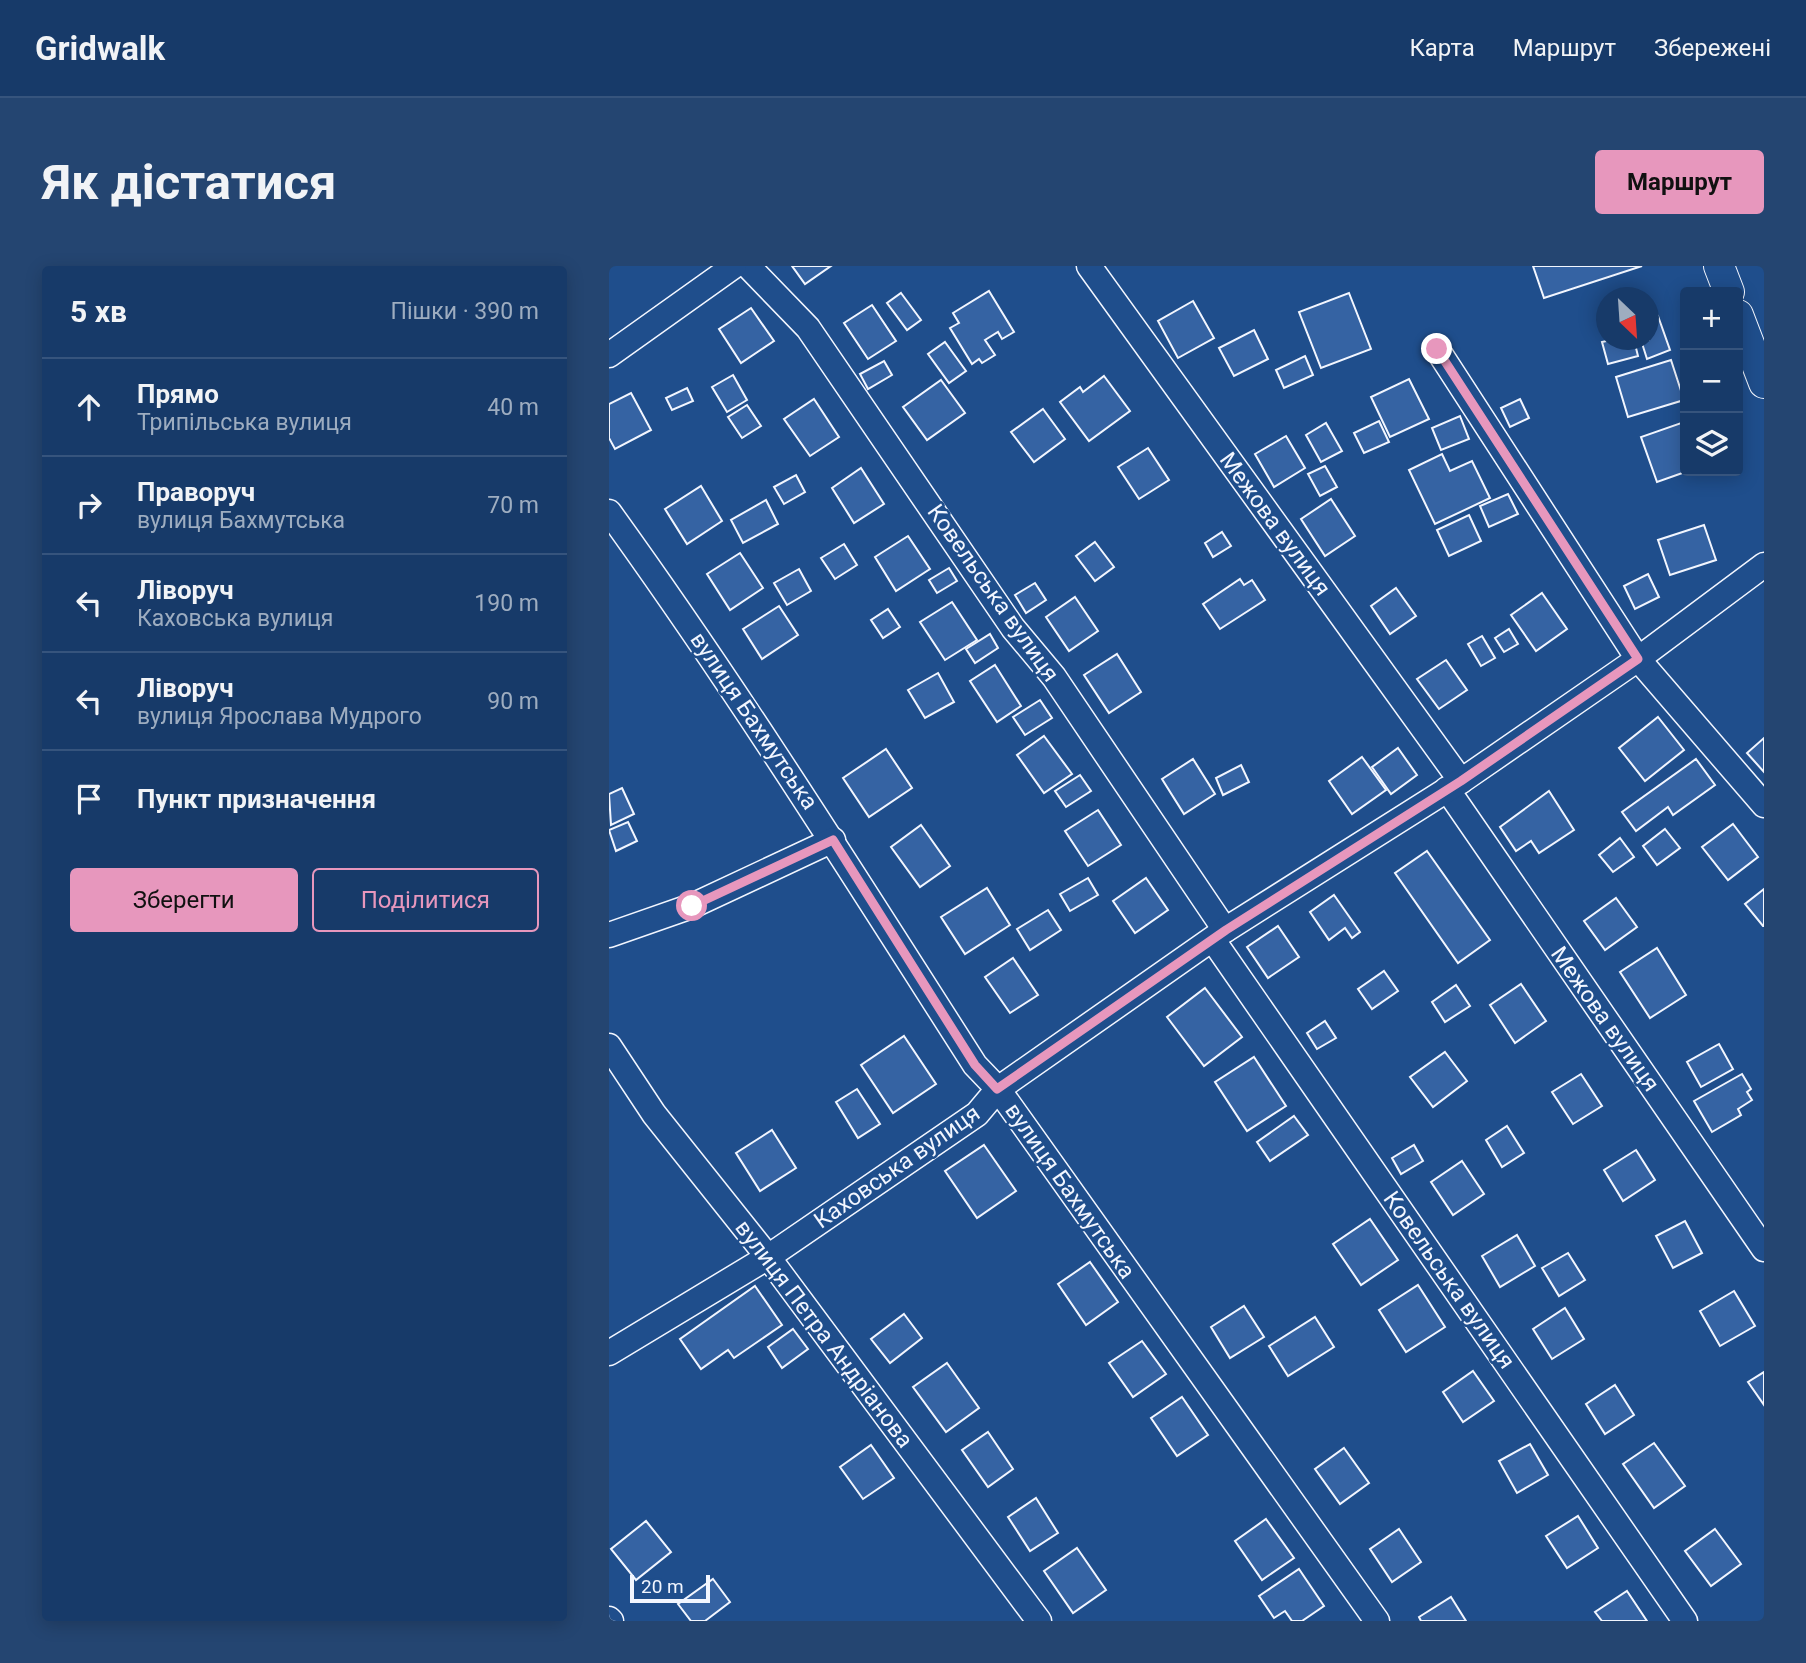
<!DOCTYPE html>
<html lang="uk">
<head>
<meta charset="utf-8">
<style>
  body { margin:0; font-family:Roboto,sans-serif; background:#244571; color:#f1f3f6 }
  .controls { position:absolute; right:21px; top:21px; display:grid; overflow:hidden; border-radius:7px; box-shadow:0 4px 18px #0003 }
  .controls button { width:63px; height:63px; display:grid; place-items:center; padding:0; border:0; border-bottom:2px solid #36547d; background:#173a69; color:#f1f3f6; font:35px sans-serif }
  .compass { position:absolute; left:987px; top:21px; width:63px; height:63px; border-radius:50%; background:#173a69; box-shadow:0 4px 18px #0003; rotate:155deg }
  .scale { position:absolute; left:21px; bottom:18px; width:80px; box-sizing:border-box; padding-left:7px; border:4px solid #f2f6ff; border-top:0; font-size:19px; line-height:24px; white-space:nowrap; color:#f2f6ff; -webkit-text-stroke:5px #1f4e8c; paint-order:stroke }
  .stop { position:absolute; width:21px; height:21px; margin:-16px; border:5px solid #e797bd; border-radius:50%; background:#fff }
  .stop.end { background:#e797bd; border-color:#fff; box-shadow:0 2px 7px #0008 }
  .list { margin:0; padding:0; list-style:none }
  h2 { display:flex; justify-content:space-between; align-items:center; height:91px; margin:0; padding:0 28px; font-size:30px }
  h2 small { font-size:23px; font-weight:400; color:#9eadc0 }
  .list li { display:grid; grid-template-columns:46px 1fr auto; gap:21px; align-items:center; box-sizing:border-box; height:98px; padding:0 28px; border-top:2px solid #36547d }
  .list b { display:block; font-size:26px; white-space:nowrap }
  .list p { margin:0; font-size:23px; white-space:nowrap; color:#9eadc0 }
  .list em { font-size:23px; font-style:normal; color:#9eadc0 }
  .actions { display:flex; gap:14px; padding:21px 28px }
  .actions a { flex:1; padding:16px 0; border:2px solid #e797bd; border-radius:7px; text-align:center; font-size:24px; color:#e797bd }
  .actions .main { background:#e797bd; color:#111 }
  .icon { flex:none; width:38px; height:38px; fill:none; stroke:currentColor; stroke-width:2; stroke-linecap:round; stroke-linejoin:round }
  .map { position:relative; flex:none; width:1155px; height:1355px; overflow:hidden; border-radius:7px }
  header { display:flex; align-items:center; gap:42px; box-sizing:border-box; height:98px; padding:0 35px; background:#173a69; border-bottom:2px solid #36547d }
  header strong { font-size:33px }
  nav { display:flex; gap:38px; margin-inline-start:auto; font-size:24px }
  .intro { display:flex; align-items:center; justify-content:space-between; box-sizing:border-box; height:168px; padding:0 42px }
  h1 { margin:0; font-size:49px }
  .button { padding:18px 32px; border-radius:7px; background:#e797bd; color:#111; font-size:24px; font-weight:700 }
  main { display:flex; gap:42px; padding:0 42px }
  aside { flex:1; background:#173a69; border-radius:7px; box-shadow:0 4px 18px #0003 }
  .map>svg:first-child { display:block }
  .building { fill:#3563a3; stroke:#f2f6ff; stroke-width:2 }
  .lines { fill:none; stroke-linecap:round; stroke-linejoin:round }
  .minor-casing { stroke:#f2f6ff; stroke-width:27 }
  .tertiary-casing { stroke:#f2f6ff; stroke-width:32 }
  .minor { stroke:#1f4e8c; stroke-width:24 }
  .tertiary { stroke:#1f4e8c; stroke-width:30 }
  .route { stroke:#e797bd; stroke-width:9 }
  .labels { text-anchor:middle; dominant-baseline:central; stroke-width:5; stroke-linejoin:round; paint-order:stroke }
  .street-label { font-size:23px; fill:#f2f6ff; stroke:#1f4e8c }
</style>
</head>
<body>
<header>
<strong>Gridwalk</strong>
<nav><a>Карта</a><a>Маршрут</a><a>Збережені</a></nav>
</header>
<div class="intro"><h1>Як дістатися</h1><a class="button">Маршрут</a></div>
<main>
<aside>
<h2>5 хв<small>Пішки · 390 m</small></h2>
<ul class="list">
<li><svg class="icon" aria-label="ahead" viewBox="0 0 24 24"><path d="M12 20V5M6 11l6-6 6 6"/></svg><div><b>Прямо</b><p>Трипільська вулиця</p></div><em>40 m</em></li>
<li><svg class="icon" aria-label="right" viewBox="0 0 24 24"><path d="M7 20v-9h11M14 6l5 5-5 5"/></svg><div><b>Праворуч</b><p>вулиця Бахмутська</p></div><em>70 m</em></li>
<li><svg class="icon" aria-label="left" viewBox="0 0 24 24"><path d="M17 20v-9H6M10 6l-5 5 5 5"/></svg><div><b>Ліворуч</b><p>Каховська вулиця</p></div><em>190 m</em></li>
<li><svg class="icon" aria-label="left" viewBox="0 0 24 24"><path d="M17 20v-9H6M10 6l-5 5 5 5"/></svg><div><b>Ліворуч</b><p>вулиця Ярослава Мудрого</p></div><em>90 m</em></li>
<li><svg class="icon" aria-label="arrive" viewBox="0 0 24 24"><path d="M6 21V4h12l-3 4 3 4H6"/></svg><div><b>Пункт призначення</b></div></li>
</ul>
<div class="actions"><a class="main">Зберегти</a><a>Поділитися</a></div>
</aside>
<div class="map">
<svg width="1155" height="1355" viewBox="0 0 1155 1355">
  <rect width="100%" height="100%" fill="#1f4e8c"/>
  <!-- building -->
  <g class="building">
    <polygon points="183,0 222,0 196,18"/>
    <polygon points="924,0 1033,0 935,32"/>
    <polygon points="380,25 405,66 393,73 389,66 376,74 386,89 373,97 370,93 363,98 341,62 350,57 344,47"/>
    <polygon points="292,27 312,54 298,64 278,37"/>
    <polygon points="740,27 762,83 712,102 690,46"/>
    <polygon points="584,35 605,72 569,92 549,55"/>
    <polygon points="263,39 287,75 259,93 235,57"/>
    <polygon points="142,42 165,75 132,97 110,63"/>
    <polygon points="1049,50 1061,84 1038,93 1032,74 1040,74 1040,53"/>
    <polygon points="645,64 659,93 625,110 610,82"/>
    <polygon points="1002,74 1025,74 1029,90 999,98 993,76"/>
    <polygon points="336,76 357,105 340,117 319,88"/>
    <polygon points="696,90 704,109 675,122 667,104"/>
    <polygon points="1062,94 1075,134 1019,151 1007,111"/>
    <polygon points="275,95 283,109 259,123 251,108"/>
    <polygon points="124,109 138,134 118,146 103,121"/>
    <polygon points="495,110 521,145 480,175 451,136 471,121 474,126"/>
    <polygon points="800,113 820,153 781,171 762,131"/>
    <polygon points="332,114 356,147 318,174 294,141"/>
    <polygon points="78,122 84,135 63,144 57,132"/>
    <polygon points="22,127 42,164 6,183 0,172 0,138"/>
    <polygon points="205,133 230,171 201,190 175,153"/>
    <polygon points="911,133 920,152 901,161 892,142"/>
    <polygon points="138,139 152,160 133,172 119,151"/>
    <polygon points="434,143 456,173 425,196 402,166"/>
    <polygon points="851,150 860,173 832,184 823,162"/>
    <polygon points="770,155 780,176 755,187 745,167"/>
    <polygon points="1075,156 1079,205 1048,216 1032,171"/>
    <polygon points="717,157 733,185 712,196 697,169"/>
    <polygon points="677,170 696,202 665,221 646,188"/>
    <polygon points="539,182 560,214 530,233 509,201"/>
    <polygon points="833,188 841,205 863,195 881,232 826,258 800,204"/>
    <polygon points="716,200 728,221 711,230 699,208"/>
    <polygon points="252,202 275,238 245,257 223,222"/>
    <polygon points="187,209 196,226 175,238 165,221"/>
    <polygon points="92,220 113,255 78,278 56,243"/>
    <polygon points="899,228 909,248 880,261 871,240"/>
    <polygon points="722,233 746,270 716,290 692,253"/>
    <polygon points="157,234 169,258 134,277 122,254"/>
    <polygon points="860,249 872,275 840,290 828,264"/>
    <polygon points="1095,259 1107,294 1061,309 1049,274"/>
    <polygon points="613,266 622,280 604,291 596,277"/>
    <polygon points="299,270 321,303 287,325 266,291"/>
    <polygon points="486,276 505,301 486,315 467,290"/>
    <polygon points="235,278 248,299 226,313 212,292"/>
    <polygon points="131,287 154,322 121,344 98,308"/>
    <polygon points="340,302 348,315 328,327 320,314"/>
    <polygon points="190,303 202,325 178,339 165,317"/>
    <polygon points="1039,308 1050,331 1026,343 1015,320"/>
    <polygon points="631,313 635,319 643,314 656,334 611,363 594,338"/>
    <polygon points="426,317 437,334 417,347 406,329"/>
    <polygon points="787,322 807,350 781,368 762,340"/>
    <polygon points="933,327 958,363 927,385 902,349"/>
    <polygon points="466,331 489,365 460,385 437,351"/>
    <polygon points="343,336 368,374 336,394 311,356"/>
    <polygon points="170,340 189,369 153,393 134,363"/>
    <polygon points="279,343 291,361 274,372 262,354"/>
    <polygon points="900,363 909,378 895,386 886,372"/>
    <polygon points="381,368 389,382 366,397 357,383"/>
    <polygon points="873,370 886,392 872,400 859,378"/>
    <polygon points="508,388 532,426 500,447 475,409"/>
    <polygon points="837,394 858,424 830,443 808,413"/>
    <polygon points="386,399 412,440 388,456 361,415"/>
    <polygon points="329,407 345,436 316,452 299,424"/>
    <polygon points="431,434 443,452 416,469 404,451"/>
    <polygon points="1049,451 1075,484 1036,515 1010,482"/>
    <polygon points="435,470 463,508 435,527 408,489"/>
    <polygon points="1155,472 1155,506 1138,487"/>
    <polygon points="789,482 808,509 782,528 763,501"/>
    <polygon points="277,483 303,522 260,551 234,512"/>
    <polygon points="753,491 777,524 743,548 720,515"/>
    <polygon points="584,493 606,528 575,548 553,513"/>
    <polygon points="1087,493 1106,519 1064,549 1059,541 1027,565 1013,546"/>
    <polygon points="632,499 640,516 614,529 607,512"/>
    <polygon points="471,509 482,525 457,541 446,525"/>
    <polygon points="13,522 25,548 2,559 0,528"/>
    <polygon points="940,525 965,564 930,587 922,575 907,585 891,561"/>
    <polygon points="489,544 512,579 479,600 456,565"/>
    <polygon points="19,556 28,575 7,585 0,564"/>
    <polygon points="1124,558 1149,591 1119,614 1093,581"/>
    <polygon points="312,559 341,600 311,621 282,581"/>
    <polygon points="1056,563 1071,582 1048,599 1034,580"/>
    <polygon points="1011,572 1025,591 1004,606 990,589"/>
    <polygon points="818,585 881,674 849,697 786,607"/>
    <polygon points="479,612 489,629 461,645 451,628"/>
    <polygon points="537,612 559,644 526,667 504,635"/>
    <polygon points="378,622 401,659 356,688 332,651"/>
    <polygon points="1155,623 1155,660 1154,660 1136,638"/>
    <polygon points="725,629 751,666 743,672 736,662 720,674 701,646"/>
    <polygon points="1007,632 1028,661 996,684 975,655"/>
    <polygon points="439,644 452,664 421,684 408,663"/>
    <polygon points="669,660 690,691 659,712 638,681"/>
    <polygon points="1048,682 1077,729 1041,752 1011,706"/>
    <polygon points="404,692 429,729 401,747 376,711"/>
    <polygon points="775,705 789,725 763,743 749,723"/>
    <polygon points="912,718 937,755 906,777 881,739"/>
    <polygon points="847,719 861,740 836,756 823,736"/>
    <polygon points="596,722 633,771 595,800 558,751"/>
    <polygon points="716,755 727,772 708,783 698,767"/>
    <polygon points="295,770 327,818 284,847 252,799"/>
    <polygon points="1110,778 1124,803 1092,821 1078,796"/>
    <polygon points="836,786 858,815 824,841 801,811"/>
    <polygon points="645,791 677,840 638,865 606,816"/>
    <polygon points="972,808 993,840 964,858 943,826"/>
    <polygon points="1133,808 1142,823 1138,826 1143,834 1129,843 1132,849 1103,866 1085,835"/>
    <polygon points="248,823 271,858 249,872 227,836"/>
    <polygon points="685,850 699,869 661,895 648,876"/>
    <polygon points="898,860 915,887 893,901 877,874"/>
    <polygon points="163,864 187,902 151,925 127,887"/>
    <polygon points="375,879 407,925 368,952 336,905"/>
    <polygon points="805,879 814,895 792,908 783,892"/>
    <polygon points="1027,884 1046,914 1014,935 995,904"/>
    <polygon points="853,895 875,928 844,949 822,916"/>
    <polygon points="761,953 789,994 752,1019 724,978"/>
    <polygon points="1076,955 1093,987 1064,1002 1047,970"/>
    <polygon points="908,969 926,1000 891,1021 873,990"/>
    <polygon points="959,987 976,1014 950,1030 933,1002"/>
    <polygon points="481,996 509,1036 477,1059 449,1018"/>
    <polygon points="809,1019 836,1061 797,1086 770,1044"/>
    <polygon points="146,1020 173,1059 125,1092 119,1084 92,1103 71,1073"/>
    <polygon points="1125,1025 1146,1060 1111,1080 1091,1045"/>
    <polygon points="635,1040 655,1071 621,1092 602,1061"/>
    <polygon points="956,1042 975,1073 943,1093 924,1063"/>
    <polygon points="295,1048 313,1072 281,1097 262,1073"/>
    <polygon points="706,1051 725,1081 679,1110 660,1080"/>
    <polygon points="184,1063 199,1083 173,1102 159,1081"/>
    <polygon points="533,1075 557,1108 524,1131 500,1097"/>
    <polygon points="338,1097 370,1142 337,1166 304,1121"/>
    <polygon points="864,1105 885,1135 854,1156 834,1126"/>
    <polygon points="1155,1106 1155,1139 1139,1116"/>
    <polygon points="1006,1119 1025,1149 996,1168 977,1138"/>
    <polygon points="573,1131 599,1169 568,1190 542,1152"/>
    <polygon points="379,1166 404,1203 379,1221 353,1184"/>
    <polygon points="1045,1177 1076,1220 1045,1242 1014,1198"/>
    <polygon points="921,1178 939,1209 908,1227 890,1195"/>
    <polygon points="262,1179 285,1212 254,1233 231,1201"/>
    <polygon points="735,1182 760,1217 731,1238 706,1203"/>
    <polygon points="427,1232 449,1267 421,1285 399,1251"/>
    <polygon points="969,1250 989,1282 958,1302 937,1270"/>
    <polygon points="657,1253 685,1292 653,1314 626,1275"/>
    <polygon points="37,1255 62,1286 27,1314 2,1283"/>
    <polygon points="790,1263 812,1296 783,1316 761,1283"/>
    <polygon points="1106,1263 1132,1298 1102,1320 1076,1285"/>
    <polygon points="468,1282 497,1324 464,1347 435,1305"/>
    <polygon points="690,1303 715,1340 693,1355 683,1355 676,1345 665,1352 650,1330"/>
    <polygon points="104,1313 121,1336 96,1355 82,1355 69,1338"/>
    <polygon points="1018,1325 1038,1355 993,1355 986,1346"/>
    <polygon points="842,1331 857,1355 812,1355 810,1351"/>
  </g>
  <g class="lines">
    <!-- minor casing -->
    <g class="minor-casing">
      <g id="minor">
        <polyline points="139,0 199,62 404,362 445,411 616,664"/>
        <polyline points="480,0 852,515"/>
        <polyline points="828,83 1029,393 1155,539"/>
        <polyline points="0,89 125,0"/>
        <path d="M0 246C130 426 247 613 366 799L389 823 768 1355"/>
        <polyline points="838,523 1155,983"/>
        <polyline points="0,669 83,640 224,574"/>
        <polyline points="604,674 1076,1355"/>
        <polyline points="0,780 45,848 159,991 430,1355"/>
        <polyline points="0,1087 159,991 368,848 389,823 616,664 852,515 1029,393 1155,299"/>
        <polyline points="0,1353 2,1355"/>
      </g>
    </g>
    <!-- tertiary casing -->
    <g class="tertiary-casing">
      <g id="tertiary">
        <polyline points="1110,0 1120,26"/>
        <polyline points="1129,49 1155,117"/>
      </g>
    </g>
    <!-- minor -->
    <use href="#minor" class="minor"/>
    <!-- tertiary -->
    <use href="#tertiary" class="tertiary"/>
  </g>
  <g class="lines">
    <!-- route -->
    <polyline class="route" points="83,640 224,574 366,799 388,823 617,664 852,515 1029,393 828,83"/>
  </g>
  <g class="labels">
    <!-- street labels -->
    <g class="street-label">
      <text transform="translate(666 258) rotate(54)">Межова вулиця</text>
      <text transform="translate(384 327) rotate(55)">Ковельська вулиця</text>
      <text transform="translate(145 455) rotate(56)">вулиця Бахмутська</text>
      <text transform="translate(996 753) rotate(55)">Межова вулиця</text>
      <text transform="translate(288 901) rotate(-35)">Каховська вулиця</text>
      <text transform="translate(461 925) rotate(55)">вулиця Бахмутська</text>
      <text transform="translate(840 1014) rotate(55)">Ковельська вулиця</text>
      <text transform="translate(215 1068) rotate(53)">вулиця Петра Андріанова</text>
    </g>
  </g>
</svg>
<div class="controls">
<button>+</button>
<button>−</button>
<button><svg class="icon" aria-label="layers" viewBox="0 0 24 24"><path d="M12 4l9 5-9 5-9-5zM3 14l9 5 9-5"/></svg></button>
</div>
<svg class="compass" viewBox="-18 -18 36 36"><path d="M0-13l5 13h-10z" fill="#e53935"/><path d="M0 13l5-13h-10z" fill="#9eadc0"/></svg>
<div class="scale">20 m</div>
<div class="stop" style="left:83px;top:640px"></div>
<div class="stop end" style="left:828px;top:83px"></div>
</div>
</main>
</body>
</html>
